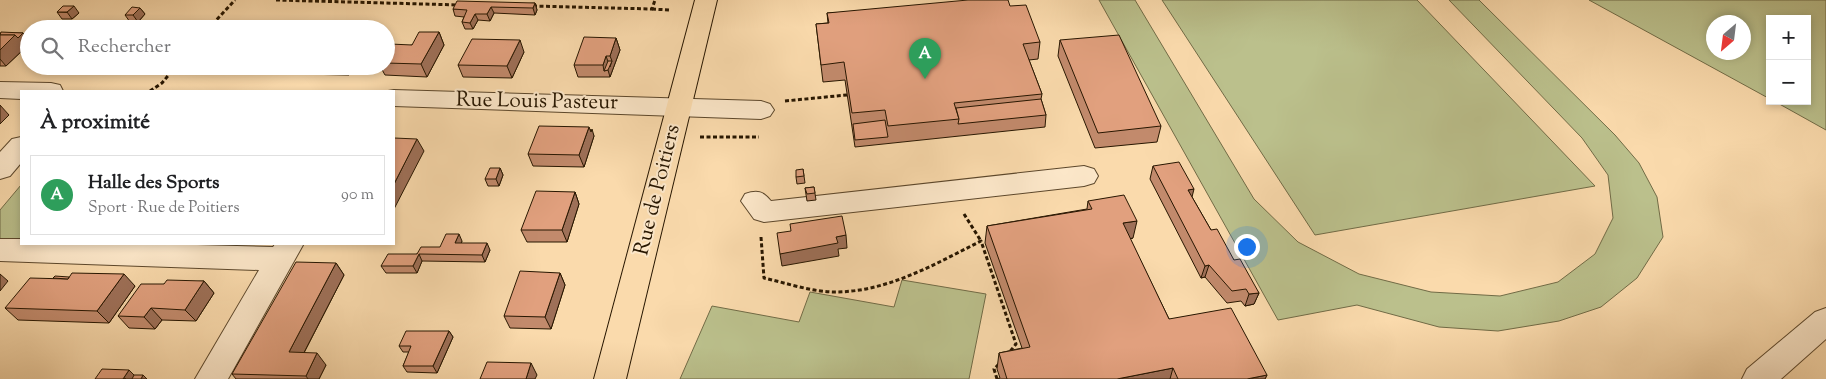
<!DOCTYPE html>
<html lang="fr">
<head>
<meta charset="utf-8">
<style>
  body { margin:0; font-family:"Sorts Mill Goudy",serif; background:#f2f2f2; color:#202124 }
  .controls { position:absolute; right:15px; top:15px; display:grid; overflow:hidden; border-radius:0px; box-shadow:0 2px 8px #0003 }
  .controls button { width:45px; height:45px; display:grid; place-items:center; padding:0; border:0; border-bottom:1px solid #e0e0e0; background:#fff; color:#202124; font:25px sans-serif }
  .compass { position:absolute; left:1706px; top:15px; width:45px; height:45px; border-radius:50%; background:#fff; box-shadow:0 2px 8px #0003; rotate:208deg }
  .you { position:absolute; left:1246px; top:246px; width:18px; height:18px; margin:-12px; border:4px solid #fff; border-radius:50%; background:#1a73e8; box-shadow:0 0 0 8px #1a73e833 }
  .badge { display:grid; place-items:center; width:32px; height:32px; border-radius:50%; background:#db2777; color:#fff; font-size:16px; font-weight:700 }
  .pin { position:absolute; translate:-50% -41px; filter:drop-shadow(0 1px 2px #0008) }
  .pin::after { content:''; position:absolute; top:26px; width:18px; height:15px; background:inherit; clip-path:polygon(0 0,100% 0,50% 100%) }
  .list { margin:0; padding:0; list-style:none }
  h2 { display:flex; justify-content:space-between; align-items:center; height:65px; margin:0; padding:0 20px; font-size:21px }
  h2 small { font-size:16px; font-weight:400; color:#757577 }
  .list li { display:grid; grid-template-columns:32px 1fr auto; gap:15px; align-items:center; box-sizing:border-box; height:80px; margin:0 10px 10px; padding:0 10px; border:1px solid #e0e0e0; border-radius:0px }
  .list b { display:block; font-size:19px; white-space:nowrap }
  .list p { margin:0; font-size:16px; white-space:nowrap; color:#757577 }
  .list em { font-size:16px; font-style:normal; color:#757577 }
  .icon { flex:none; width:28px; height:28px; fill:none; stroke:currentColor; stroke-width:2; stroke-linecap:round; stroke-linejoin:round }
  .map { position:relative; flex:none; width:1826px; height:379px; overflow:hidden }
  .search { position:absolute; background:#fff; box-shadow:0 2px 8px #0003; left:20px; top:20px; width:375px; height:55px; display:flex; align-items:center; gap:12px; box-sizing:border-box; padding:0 18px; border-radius:28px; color:#757577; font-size:19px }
  .panel { position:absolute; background:#fff; box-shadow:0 2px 8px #0003; left:20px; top:90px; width:375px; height:155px; border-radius:0px }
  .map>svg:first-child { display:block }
  .green { fill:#bbc08c; stroke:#716b46; fill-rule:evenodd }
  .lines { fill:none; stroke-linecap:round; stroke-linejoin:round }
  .minor-casing { stroke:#5c472b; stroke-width:2 }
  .major-casing { stroke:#271600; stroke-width:2 }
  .path { stroke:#271600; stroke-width:3; stroke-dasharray:4 2.5; stroke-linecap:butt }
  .minor { fill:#fce7c9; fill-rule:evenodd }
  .major { fill:#fadaac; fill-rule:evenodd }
  .wall { fill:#c28a6c; stroke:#271600 }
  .shaded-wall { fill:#9e7058; stroke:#271600 }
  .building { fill:#e1a07e; stroke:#271600 }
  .labels { text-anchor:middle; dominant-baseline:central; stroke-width:4; stroke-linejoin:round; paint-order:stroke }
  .street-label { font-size:21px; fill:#271600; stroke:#fce7c9 }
</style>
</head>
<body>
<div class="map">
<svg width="1826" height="379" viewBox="0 0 1826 379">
  <rect width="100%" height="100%" fill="#fadaac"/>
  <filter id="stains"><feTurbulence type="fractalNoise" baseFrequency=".004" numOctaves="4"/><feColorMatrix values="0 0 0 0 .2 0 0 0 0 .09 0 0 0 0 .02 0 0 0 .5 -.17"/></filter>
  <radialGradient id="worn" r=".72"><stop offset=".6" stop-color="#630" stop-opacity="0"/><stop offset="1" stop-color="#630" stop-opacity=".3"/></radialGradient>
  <!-- green -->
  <g class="green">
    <polygon points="1099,0 1135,0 1254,199 1298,242 1359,274 1431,292 1500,296 1558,282 1595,254 1613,218 1608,175 1582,138 1449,0 1479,0 1615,135 1639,163 1657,197 1663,237 1637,278 1601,307 1559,321 1498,331 1439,327 1357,305 1278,320"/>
    <polygon points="1162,0 1417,0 1595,186 1315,235"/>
    <path d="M1589 0H1826V130L1774 101H1807V19H1770V99ZM1714 22H1744V52H1714Z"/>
    <polygon points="21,185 21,240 0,240 0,210"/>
    <polygon points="902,280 986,294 969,379 680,379 712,306 799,322 810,292 894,307"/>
  </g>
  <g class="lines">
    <!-- minor casing -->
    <g class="minor-casing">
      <g id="minor">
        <polygon points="0,82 51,83 60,85 63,91 21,91 21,99 0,98"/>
        <polygon points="394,90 761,101 770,104 774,110 770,116 761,119 394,106 394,91 388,91"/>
        <polygon points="21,137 21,163 10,176 0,179 0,152 12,139"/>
        <path d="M1084 166 1094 169 1098 176 1094 183 1084 186 764 222 754 219 741 201 745 194C757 190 763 191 771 201Z"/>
        <polygon points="0,239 21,239 21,244 158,244 273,247 275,244 303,245 228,379 195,379 259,270 0,261"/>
        <polygon points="1826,308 1826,339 1781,379 1742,379 1747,369 1815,312"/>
      </g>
    </g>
    <!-- major casing -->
    <g class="major-casing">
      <polygon id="major" points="695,0 717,0 626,379 594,379"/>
    </g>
    <!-- path -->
    <g class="path">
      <polyline points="276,0 459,5"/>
      <polyline points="533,6 652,9 655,0"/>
      <polyline points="652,9 669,10"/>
      <polyline points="208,29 235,0"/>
      <polyline points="150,91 162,83 176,66"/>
      <polyline points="785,101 847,95"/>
      <polyline points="700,137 759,137"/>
      <polyline points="964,214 981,241"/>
      <path d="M761 237 764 278C786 283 809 291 832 292 886 293 935 264 981 241L1016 344 1008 354"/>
      <polyline points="997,379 994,369 999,364"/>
    </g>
    <!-- minor -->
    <use href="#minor" class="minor"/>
    <!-- major -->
    <use href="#major" class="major"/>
  </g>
  <!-- wall -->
  <g class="wall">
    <polygon points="535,3 537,10 535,15 494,13 490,21 478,20 473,29 465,29 462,22 464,17 455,16 453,9"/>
    <polygon points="1010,6 1040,42 1038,59 1029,60 1042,94 1041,99 1046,115 1045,127 855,147 845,80 823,82 816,24 828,23 827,13"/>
    <polygon points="140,8 145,14 138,22 130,22 125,15"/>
    <polygon points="57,12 79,13 72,19 62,19"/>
    <polygon points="439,32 444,45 427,77 385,75 380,66 386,66 386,50 412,45"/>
    <polygon points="0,33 23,33 29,40 24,45 26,47 6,66 0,66"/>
    <polygon points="616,38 620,50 610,77 578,77 574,65"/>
    <polygon points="1060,40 1161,126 1157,142 1095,148 1058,56"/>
    <polygon points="524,52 512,78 463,77 458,65"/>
    <polygon points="39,66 82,66 80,68 40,67"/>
    <polygon points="108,66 155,66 152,70 110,69"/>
    <polygon points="294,66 355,66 349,75 298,74"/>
    <polygon points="590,129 594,136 584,167 533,166 528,154"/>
    <polygon points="1153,166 1192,197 1211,230 1259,293 1254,304 1245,306 1241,301 1227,303 1205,277 1201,278 1150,179"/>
    <polygon points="500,168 503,175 499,186 488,186 485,179"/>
    <polygon points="803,169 805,183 797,184 796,177"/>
    <polygon points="814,187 816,200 807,201 805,188"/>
    <polygon points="575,192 579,204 567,242 527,242 521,230"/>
    <polygon points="1088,201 1133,238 1130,239 1169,319 1267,375 1265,379 996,379 1000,378 997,369 999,353 1022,348 985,243 987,226 1087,209"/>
    <polygon points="462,241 461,243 490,250 485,262 422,261 417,273 386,273 381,266 417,254"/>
    <polygon points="336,263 344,275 304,353 326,365 319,379 236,379 232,374"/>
    <polygon points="560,273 565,285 551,329 510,328 504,316"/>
    <polygon points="204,281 214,293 196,321 162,320 155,329 129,328 118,316 164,284"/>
    <polygon points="135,286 109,323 18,320 5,308"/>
    <polygon points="449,331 453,337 437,373 407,372 403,366 409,352 403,352 399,346"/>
  </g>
  <!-- shaded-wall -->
  <g class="shaded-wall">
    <polygon points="535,3 537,10 535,15 533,8"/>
    <polygon points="74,6 79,13 72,19 67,12"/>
    <polygon points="491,7 494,13 490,21 487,14"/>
    <polygon points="140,8 145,14 138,22 133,15"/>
    <polygon points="475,14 478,20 473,29 470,23"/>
    <polygon points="270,24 273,29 266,29"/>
    <polygon points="439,32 444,45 427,77 421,64"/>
    <polygon points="23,33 29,40 24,45 26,47 6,66 0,59 0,50 15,35"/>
    <polygon points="616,38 620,50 610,77 608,70 604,71 603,65 606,56 610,67 612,61 610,56"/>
    <polygon points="520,40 524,52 512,78 507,66"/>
    <polygon points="150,66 155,66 152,70"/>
    <polygon points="344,66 355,66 349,75"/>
    <polygon points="0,105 9,115 0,124"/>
    <polygon points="589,127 591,132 592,129 594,136 584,167 579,155"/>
    <polygon points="417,139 424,151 394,209 394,184"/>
    <polygon points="500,168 503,175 499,186 496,179"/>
    <polygon points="1194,189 1191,201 1188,190"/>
    <polygon points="575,192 579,204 567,242 562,230"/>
    <polygon points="1137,221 1133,238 1119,241 1123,223"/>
    <polygon points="459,234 462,241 459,249 455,243"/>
    <polygon points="846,235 847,248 838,249 839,256 782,266 780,254 836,237"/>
    <polygon points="487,243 490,250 485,262 482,255"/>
    <polygon points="419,254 422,261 417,273 413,266"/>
    <polygon points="336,263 344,275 298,364 289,352"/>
    <polygon points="1209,265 1205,277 1201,278 1205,266"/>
    <polygon points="560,273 565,285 551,329 545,317"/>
    <polygon points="0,274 8,281 0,291"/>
    <polygon points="124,274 135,286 109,323 97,311"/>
    <polygon points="204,281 214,293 196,321 185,310"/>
    <polygon points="1259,293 1254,304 1245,306 1249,294"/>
    <polygon points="151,308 162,320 155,329 144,317"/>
    <polygon points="449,331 453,337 437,373 433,366"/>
    <polygon points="317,353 326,365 319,379 308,379 306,376"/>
    <polygon points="531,363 537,375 535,379 526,379"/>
    <polygon points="1173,368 1170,379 1117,379"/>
    <polygon points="129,370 138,379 123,379"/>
    <polygon points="143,375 147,379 141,379"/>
    <polygon points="1267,375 1265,379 1247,379"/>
  </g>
  <!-- building -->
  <g class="building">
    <polygon points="968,0 1008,0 1010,6 1026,5 1040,42 1023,44 1042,94 954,103 959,119 888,126 885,110 852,113 844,62 821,65 816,24 829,23 827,13"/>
    <polygon points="457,1 535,3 533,8 491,7 487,14 475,14 470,23 462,22 467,10 453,9"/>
    <polygon points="63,6 74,6 67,12 57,12"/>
    <polygon points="132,7 140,8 133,15 125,15"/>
    <polygon points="232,22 270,24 266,29 227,29"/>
    <polygon points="1,32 23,33 18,38 15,35 0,35"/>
    <polygon points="419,32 439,32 421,64 386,63 386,50 390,44 412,45"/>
    <polygon points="0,35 15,35 0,50"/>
    <polygon points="1119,35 1161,126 1098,133 1060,40"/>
    <polygon points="584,37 616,38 610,56 606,56 603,65 574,65"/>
    <polygon points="472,39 520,40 507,66 458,65"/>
    <polygon points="608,61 612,61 608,70 604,71"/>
    <polygon points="1041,99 1046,115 958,124 959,119 956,108"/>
    <polygon points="885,120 888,137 855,140 853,124"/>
    <polygon points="539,126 589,127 579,155 528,154"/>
    <polygon points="394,138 417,139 394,184"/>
    <polygon points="1179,162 1194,189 1188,190 1211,230 1217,229 1234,260 1240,259 1259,293 1249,294 1246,289 1232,291 1209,265 1205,266 1153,166"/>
    <polygon points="490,168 500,168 496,179 485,179"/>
    <polygon points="803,169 804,176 796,177 796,170"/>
    <polygon points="814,187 815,193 807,194 805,188"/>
    <polygon points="536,191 575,192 562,230 521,230"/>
    <polygon points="1124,195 1137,221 1123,223 1169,319 1231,308 1267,375 1247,379 1178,379 1173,368 1117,379 1007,379 999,353 1030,347 987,226 1092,209 1088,201"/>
    <polygon points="842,216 846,235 836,237 838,243 780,254 777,233 791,231 790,224"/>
    <polygon points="446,234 459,234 455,243 487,243 482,255 419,254 413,266 381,266 388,254 417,254 421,247 440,247"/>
    <polygon points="296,262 336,263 289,352 317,353 306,376 232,374"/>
    <polygon points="520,271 560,273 545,317 504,316"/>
    <polygon points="72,273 124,274 97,311 5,308 30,278 68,279"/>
    <polygon points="55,276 69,277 68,279 53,278"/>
    <polygon points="167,280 204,281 185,310 151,308 144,317 118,316 141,284 164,284"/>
    <polygon points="406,331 449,331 433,366 403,366 411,346 399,346"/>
    <polygon points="487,362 531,363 526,379 480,379"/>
    <polygon points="102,369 129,370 123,379 126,379 95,379"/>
    <polygon points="134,375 143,375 141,379 132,379"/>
  </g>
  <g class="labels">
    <!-- street labels -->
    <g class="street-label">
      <text transform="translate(537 102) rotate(1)">Rue Louis Pasteur</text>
      <text transform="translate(658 190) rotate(-76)">Rue de Poitiers</text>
    </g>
  </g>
  <rect width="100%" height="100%" filter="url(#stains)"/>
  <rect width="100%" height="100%" fill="url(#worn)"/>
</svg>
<div class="controls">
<button>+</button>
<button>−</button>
</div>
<svg class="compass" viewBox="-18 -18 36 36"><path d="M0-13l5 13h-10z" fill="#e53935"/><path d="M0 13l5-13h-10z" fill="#757577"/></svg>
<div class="you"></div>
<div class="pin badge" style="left:925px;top:79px;background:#2e9e5b">A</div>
<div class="search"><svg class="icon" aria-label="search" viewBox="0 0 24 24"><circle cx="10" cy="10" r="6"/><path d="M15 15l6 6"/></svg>Rechercher</div>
<section class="panel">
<h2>À proximité<small></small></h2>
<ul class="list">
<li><span class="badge" style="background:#2e9e5b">A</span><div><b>Halle des Sports</b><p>Sport · Rue de Poitiers</p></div><em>90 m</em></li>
</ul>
</section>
</div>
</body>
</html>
